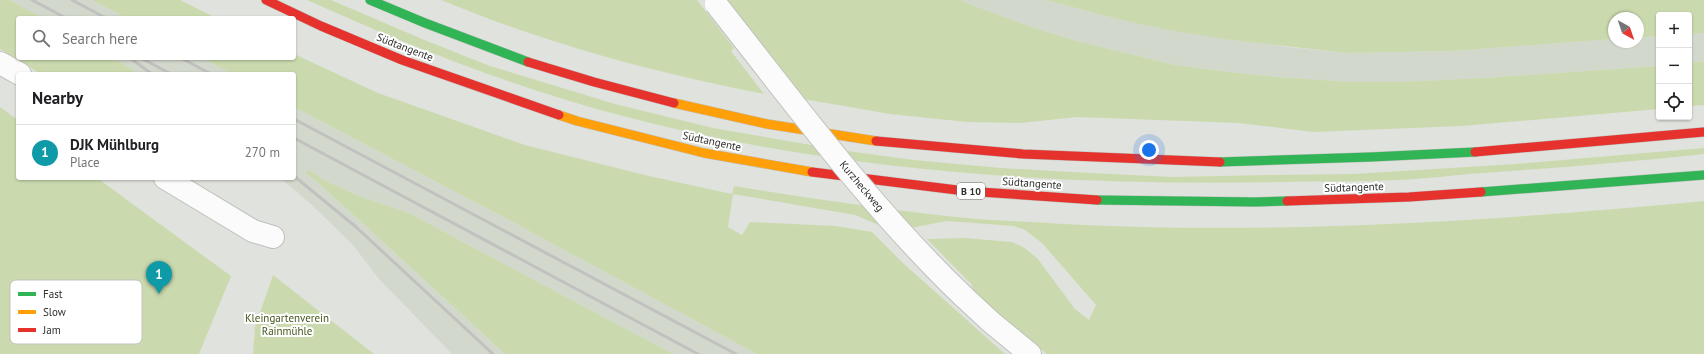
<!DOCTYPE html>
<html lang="en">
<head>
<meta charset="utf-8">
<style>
  body { margin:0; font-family:"PT Sans",sans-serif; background:#f6f6f6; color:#202124 }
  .controls { position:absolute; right:12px; top:12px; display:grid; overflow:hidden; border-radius:4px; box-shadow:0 1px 3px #0004 }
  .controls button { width:36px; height:36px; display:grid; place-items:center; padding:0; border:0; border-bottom:1px solid #e0e0e0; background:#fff; color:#202124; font:20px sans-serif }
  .compass { position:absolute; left:1608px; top:12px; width:36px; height:36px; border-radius:50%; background:#fff; box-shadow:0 1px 3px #0004; rotate:140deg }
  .you { position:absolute; left:1149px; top:150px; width:14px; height:14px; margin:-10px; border:3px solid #fff; border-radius:50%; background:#1a73e8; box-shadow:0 0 0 6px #1a73e833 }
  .badge { display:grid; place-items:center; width:26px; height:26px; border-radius:50%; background:#6c6e69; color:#fff; font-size:13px; font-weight:700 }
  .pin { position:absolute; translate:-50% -33px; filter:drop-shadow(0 1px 2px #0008) }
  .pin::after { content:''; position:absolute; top:21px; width:14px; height:12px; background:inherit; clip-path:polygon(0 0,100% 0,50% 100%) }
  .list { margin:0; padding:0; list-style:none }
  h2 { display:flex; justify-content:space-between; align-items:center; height:52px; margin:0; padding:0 16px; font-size:17px }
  h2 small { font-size:13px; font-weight:400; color:#757577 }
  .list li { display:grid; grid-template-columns:26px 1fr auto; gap:12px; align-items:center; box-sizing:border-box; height:56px; padding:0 16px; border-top:1px solid #e0e0e0 }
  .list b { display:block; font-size:15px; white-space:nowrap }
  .list p { margin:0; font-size:13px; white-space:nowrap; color:#757577 }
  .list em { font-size:13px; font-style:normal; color:#757577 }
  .icon { flex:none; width:22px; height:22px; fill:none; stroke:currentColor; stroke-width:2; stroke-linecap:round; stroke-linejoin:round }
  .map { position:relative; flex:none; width:1704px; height:354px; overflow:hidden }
  .search { position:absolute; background:#fff; box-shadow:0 1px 3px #0004; left:16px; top:16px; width:280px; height:44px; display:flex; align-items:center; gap:10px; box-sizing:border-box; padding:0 14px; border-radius:4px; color:#757577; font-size:15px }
  .panel { position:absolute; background:#fff; box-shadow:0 1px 3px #0004; left:16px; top:72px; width:280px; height:108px; border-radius:4px }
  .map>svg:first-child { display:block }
  .built { fill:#d3d8cc }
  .green { fill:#cbdaae }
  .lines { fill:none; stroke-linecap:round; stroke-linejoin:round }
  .street-casing { stroke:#bfc0bd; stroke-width:24 }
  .fast-casing { stroke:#bfc0bd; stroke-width:10 }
  .slow-casing { stroke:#bfc0bd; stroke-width:10 }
  .jam-casing { stroke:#bfc0bd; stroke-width:10 }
  .street { stroke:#fafbfa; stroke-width:22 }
  .fast { stroke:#30b455; stroke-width:9 }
  .slow { stroke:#ff9f0a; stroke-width:9 }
  .jam { stroke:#e5322d; stroke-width:9 }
  .rail { stroke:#c1c1bf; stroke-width:3 }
  .street-bridge-casing { stroke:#bfc0bd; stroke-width:24; stroke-linecap:butt }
  .street-bridge { stroke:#fafbfa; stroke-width:22 }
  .labels { text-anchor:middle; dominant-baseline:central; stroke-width:4; stroke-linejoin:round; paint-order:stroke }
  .shield { fill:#fff; stroke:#6d6d6b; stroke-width:1 }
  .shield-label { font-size:10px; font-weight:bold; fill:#2e2f2b }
  .street-label { font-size:11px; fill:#2e2f2b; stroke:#fff }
  .park-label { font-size:11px; fill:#44561a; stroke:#fff }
  .key { fill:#fff; stroke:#c0c1bf; stroke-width:1 }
  .key-label { font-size:11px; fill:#2e2f2b }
</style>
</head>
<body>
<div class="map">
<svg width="1704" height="354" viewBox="0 0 1704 354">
  <rect width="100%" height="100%" fill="#e0e2dd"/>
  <!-- built -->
  <g class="built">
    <polygon points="10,0 92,0 126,18 43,18"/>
    <polygon points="959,0 1046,0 1113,18 1287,47 1347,53 1452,51 1614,39 1614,42 1638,42 1638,38 1659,36 1659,66 1483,78 1399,82 1351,82 1278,77 1229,72 1175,65 1073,40 1028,26"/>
    <polygon points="1704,33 1704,61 1689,63 1689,34"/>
    <polygon points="114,58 202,58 232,74 139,74"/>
    <polygon points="294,107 507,219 757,354 673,354 407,212 356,195 322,179 309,170 305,173 316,181 370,230 505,354 452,354 379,279 353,245 312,205 280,178 294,178"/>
  </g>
  <!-- green -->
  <g class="green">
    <polygon points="0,0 10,0 43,18 18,18 18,58 114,58 139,74 41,74 0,49"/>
    <polygon points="92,0 180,0 216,18 126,18"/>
    <path d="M307 0H331L422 39 490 66 615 104 713 128 840 150 914 160 1001 168 1091 173 1173 177 1268 175 1353 174 1515 164 1704 148V154C1630 162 1557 168 1483 173 1454 175 1426 179 1397 180 1359 182 1321 181 1283 182 1059 186 833 172 615 114 510 86 407 45 307 0Z"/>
    <path d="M441 0H697L734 48 731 51 764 94C681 78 599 57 520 30 493 21 467 10 441 0Z"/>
    <polygon points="727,0 959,0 1028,26 1073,40 1175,65 1229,72 1278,77 1351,82 1399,82 1483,78 1659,66 1659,109 1462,126 1313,132 1238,123 1077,117 1020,123 967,122 890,114 803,99"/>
    <polygon points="1046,0 1704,0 1704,33 1689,34 1689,15 1659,15 1659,36 1638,38 1638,18 1614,18 1614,39 1452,51 1347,53 1232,40 1174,31 1113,18"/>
    <path d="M294 54 378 93 525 145 649 176 732 194 734 186C815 199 895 211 976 219 1005 221 1035 222 1064 224 1278 235 1491 221 1704 201V354H1047L1007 322 971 290 972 285 927 239 965 238 1012 242 1023 247 1037 258 1075 309 1089 320 1096 305 1042 243 1025 230 1014 226 947 221 900 230 888 229 855 215 733 194 728 227 742 235 750 222 836 226 872 232 904 264 1005 354H757L507 219 294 107V74H232L202 58H294Z"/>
    <polygon points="1704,61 1704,105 1689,106 1689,63"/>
    <polygon points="0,107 18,120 18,178 97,178 231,276 199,354 0,354"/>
    <polygon points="309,170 322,179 356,195 407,212 673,354 505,354 370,230 316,181 305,173"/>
    <polygon points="273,275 374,354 253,354 255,327"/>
  </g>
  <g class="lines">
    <!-- street casing -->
    <g class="street-casing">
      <g id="street">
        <polyline points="0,63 20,74"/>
        <polyline points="165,178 253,231 273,237"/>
        <polyline points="963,296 991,322 1030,354"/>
      </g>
    </g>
    <!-- fast casing -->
    <g class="fast-casing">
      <g id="fast">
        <polyline points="370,0 425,23 528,62"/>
        <polyline points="1220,162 1371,157 1475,152"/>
        <polyline points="1481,192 1704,175"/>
        <polyline points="1097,200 1255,202 1287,201"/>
      </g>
    </g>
    <!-- slow casing -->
    <g class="slow-casing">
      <g id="slow">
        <polyline points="674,103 767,124 876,141"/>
        <polyline points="559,115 577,121 704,153 812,172"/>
      </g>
    </g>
    <!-- jam casing -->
    <g class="jam-casing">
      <g id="jam">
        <polyline points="266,0 321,26 402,60 559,115"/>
        <polyline points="528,62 594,82 674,103"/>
        <polyline points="876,141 1023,154 1220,162"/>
        <polyline points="1475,152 1704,132"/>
        <polyline points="812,172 965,191 1097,200"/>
        <polyline points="1287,201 1409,197 1481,192"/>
      </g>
    </g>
    <!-- street -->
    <use href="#street" class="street"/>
    <!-- fast -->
    <use href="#fast" class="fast"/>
    <!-- slow -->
    <use href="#slow" class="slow"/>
    <!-- jam -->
    <use href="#jam" class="jam"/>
    <!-- rail -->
    <g class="rail">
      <polyline points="32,0 66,18"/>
      <polyline points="72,0 106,18"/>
      <polyline points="130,58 152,74"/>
      <polyline points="141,58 171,74"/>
      <polyline points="181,58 211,74"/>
      <polyline points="294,119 736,354"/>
      <polyline points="294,138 698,354"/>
      <polyline points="294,176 356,227 493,354"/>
    </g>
    <!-- street-bridge casing -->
    <g class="street-bridge-casing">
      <path id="street-bridge" d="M716 4C795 104 871 208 963 296"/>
    </g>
    <!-- street-bridge -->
    <use href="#street-bridge" class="street-bridge"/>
  </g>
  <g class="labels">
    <!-- shield labels -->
    <rect class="shield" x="957" y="183" width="28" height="16" rx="3"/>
    <g class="shield-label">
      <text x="971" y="191">B 10</text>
    </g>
    <!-- street labels -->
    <g class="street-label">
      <text transform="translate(405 47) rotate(21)">Südtangente</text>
      <text transform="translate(712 141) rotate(12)">Südtangente</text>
      <text transform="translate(1032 183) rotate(4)">Südtangente</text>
      <text transform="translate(862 186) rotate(50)">Kurzheckweg</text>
      <text transform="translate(1354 187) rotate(-2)">Südtangente</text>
    </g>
    <!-- park labels -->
    <g class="park-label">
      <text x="287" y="318">Kleingartenverein<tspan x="287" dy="13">Rainmühle</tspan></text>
    </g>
  </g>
  <!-- legend -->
  <rect x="10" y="280" width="132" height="64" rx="6" class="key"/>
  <rect x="18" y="292" width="18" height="4" fill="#30b455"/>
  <rect x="18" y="310" width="18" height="4" fill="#ff9f0a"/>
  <rect x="18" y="328" width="18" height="4" fill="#e5322d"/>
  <g class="key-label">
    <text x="43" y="298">Fast</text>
    <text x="43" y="316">Slow</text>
    <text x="43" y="334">Jam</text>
  </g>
</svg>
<div class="controls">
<button>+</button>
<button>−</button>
<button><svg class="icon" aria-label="locate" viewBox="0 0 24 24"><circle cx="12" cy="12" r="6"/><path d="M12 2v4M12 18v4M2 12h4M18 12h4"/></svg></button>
</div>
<svg class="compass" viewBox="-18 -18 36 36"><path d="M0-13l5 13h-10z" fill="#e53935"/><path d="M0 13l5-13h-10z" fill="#757577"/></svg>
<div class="you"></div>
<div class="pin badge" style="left:159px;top:294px;background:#0f9aa8">1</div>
<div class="search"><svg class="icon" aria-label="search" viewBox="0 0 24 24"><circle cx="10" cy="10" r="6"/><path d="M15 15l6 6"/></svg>Search here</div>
<section class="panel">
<h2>Nearby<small></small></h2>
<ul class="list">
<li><span class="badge" style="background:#0f9aa8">1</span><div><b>DJK Mühlburg</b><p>Place</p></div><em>270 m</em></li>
</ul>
</section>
</div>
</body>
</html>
